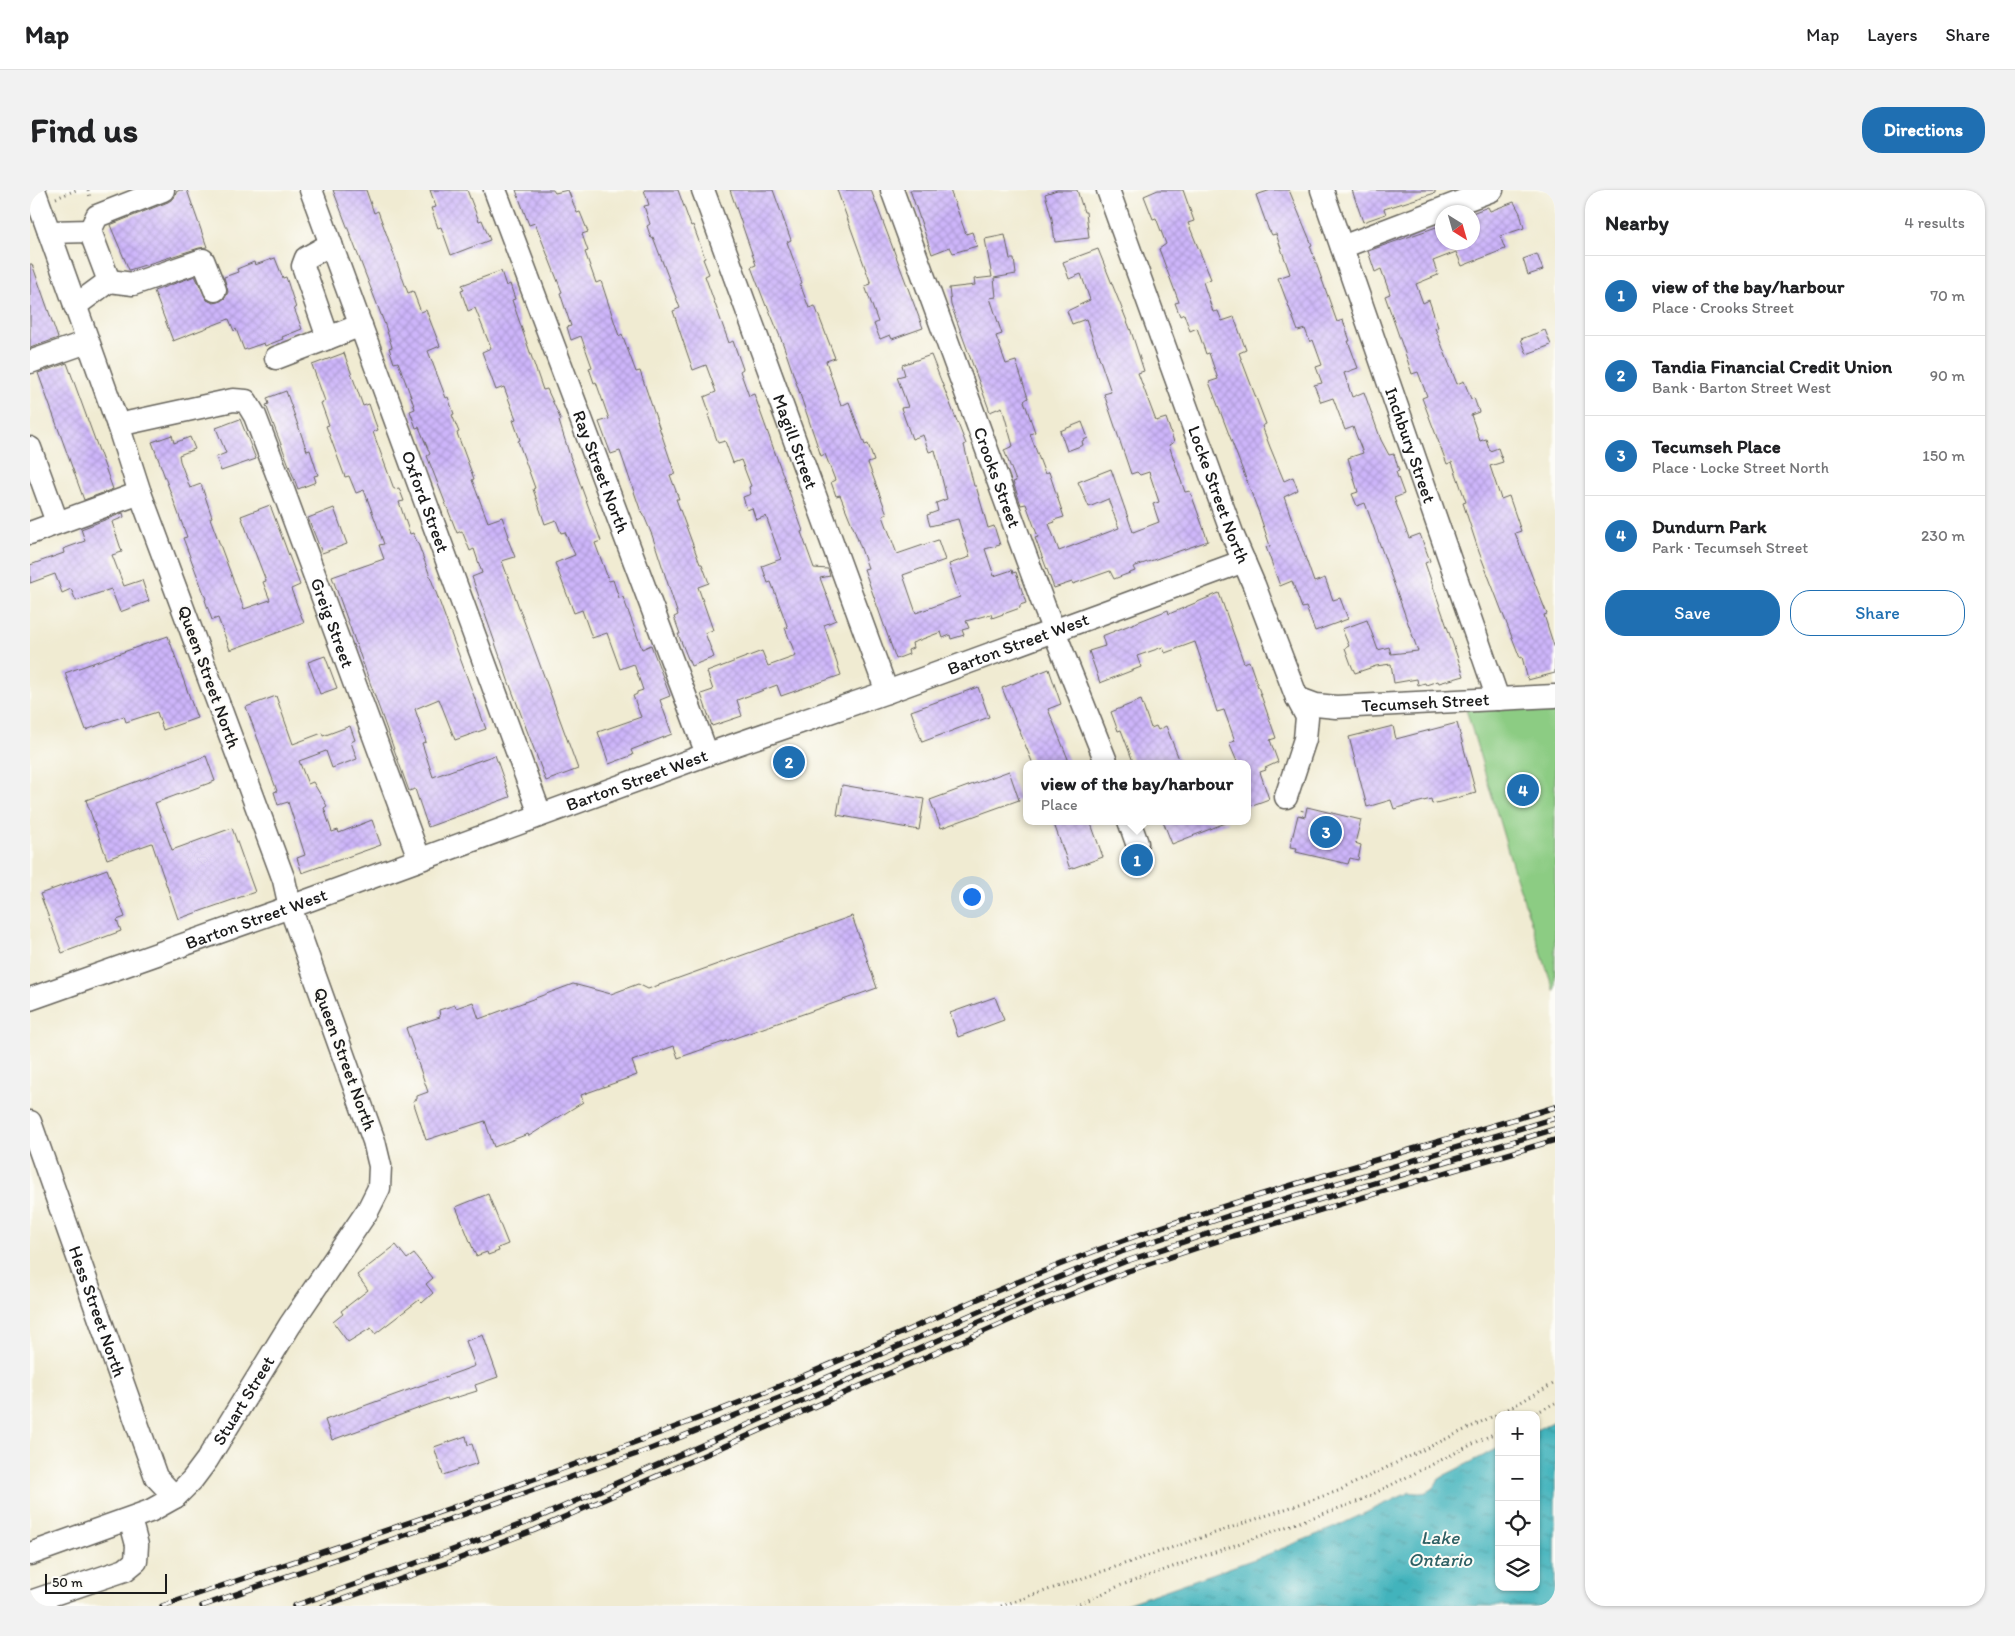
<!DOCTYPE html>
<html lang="en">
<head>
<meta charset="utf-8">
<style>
  body { margin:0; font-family:Itim,sans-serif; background:#f2f2f2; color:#202124 }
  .controls { position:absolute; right:15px; bottom:15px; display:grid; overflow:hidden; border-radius:10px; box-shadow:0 1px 4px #0004 }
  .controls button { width:45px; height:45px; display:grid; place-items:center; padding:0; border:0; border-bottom:1px solid #e0e0e0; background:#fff; color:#202124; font:25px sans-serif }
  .compass { position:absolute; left:1405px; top:15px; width:45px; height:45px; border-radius:50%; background:#fff; box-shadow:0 1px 4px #0004; rotate:143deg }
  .scale { position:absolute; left:15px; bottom:12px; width:122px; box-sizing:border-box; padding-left:5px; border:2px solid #1c1c1c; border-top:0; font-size:14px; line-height:18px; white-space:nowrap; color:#1c1c1c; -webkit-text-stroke:4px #fdfcf7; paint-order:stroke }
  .you { position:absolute; left:941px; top:706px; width:18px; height:18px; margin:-12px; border:4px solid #fff; border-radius:50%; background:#1a73e8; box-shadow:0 0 0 8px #1a73e833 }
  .badge { display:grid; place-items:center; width:32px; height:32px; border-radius:50%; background:#1f6fb2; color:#fff; font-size:16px; font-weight:700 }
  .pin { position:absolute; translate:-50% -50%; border:2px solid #fff; box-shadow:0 1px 5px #0006 }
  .popup { position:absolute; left:993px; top:570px; width:228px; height:65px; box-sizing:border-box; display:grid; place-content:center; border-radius:10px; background:#fff; filter:drop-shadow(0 1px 4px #0005); font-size:16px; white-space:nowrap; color:#757577 }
  .popup b { font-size:19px; color:#202124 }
  .popup::after { content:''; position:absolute; left:50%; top:100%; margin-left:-10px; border:10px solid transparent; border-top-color:#fff }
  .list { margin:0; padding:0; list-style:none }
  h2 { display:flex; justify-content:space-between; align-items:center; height:65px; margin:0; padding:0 20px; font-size:21px }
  h2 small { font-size:16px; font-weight:400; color:#757577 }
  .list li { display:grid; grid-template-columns:32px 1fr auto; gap:15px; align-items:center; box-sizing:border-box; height:80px; padding:0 20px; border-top:1px solid #e0e0e0 }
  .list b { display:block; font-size:19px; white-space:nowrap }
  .list p { margin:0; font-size:16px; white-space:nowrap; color:#757577 }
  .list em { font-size:16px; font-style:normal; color:#757577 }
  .actions { display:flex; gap:10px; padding:15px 20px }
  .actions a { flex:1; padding:11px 0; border:1px solid #1f6fb2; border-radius:20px; text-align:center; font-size:18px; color:#1f6fb2 }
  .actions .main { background:#1f6fb2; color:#fff }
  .icon { flex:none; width:28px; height:28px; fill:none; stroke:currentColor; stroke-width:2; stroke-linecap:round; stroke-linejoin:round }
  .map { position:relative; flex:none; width:1525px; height:1416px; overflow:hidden; border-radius:20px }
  header { display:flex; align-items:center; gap:30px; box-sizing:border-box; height:70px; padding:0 25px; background:#fff; border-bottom:1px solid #e0e0e0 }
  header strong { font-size:24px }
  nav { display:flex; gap:28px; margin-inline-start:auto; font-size:18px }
  .intro { display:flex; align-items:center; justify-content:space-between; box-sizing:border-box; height:120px; padding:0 30px }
  h1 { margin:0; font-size:35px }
  .button { padding:12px 22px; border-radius:20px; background:#1f6fb2; color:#fff; font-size:18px; font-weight:700 }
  main { display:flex; gap:30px; padding:0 30px }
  aside { flex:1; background:#fff; border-radius:20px; box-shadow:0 1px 4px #0004 }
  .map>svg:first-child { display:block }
  .park { fill:#8ccc83; stroke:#547450 }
  .water { fill:url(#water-ripples); stroke:#30686c }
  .building { fill:url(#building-cross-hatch) }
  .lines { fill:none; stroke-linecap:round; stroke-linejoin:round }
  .minor-casing { stroke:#66645c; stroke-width:25 }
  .path { stroke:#66645c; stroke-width:3; stroke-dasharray:1 4; stroke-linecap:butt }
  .minor { stroke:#fff; stroke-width:22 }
  .rail-casing { stroke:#1c1c1c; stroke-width:5.5 }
  .rail { stroke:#fdfcf7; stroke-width:4; stroke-dasharray:11; stroke-linecap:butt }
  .labels { text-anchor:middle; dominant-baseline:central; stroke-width:4; stroke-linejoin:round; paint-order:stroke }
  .street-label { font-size:18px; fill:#1c1c1c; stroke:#fdfcf7 }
  .water-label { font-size:19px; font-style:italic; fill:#2e6064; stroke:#fdfcf7 }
</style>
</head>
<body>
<header>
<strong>Map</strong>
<nav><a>Map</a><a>Layers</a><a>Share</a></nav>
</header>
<div class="intro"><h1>Find us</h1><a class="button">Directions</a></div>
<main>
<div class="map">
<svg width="1525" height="1416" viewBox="0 0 1525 1416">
  <defs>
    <pattern id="water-ripples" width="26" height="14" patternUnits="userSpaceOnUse" patternTransform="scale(1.25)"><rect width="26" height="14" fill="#43b3bc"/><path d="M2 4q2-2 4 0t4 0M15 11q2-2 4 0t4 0" fill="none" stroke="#379198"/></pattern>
    <pattern id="building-cross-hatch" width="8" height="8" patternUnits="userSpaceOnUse" patternTransform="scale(1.25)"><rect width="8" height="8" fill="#cdb5fa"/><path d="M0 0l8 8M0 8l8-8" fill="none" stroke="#af9bd6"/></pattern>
  </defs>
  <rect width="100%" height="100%" fill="#fdfcf7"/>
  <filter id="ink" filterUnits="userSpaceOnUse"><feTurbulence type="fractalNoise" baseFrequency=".02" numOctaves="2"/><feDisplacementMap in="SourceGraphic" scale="10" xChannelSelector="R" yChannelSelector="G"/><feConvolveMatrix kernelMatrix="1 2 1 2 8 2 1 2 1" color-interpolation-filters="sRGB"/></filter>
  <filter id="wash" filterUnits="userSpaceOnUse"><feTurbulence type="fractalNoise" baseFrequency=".0096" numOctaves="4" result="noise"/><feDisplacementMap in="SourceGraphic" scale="20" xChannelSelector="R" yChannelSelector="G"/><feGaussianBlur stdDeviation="1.12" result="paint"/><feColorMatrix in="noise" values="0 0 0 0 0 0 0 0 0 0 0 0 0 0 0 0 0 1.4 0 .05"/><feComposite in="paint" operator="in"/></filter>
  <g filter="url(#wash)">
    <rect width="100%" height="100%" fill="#f0ebd2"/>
    <!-- park -->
    <polygon class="park" points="1525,516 1525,801 1524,801 1484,681 1436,519"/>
    <!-- water -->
    <path class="water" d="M1525 1231V1416H1090L1236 1365 1303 1338 1380 1302C1393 1305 1405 1302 1409 1288L1469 1258V1397H1506V1240Z"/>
    <g id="blocks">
      <!-- building -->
      <g class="building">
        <polygon points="150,0 157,0 177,57 169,58 99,80 80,35 138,12 144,8 146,2"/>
        <polygon points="303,0 336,0 344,23 348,21 378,103 383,101 391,122 396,120 410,156 398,161 416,208 418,207 424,224 422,225 429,242 427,243 444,289 442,290 458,332 472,327 479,346 477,347 485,367 472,371 548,579 516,591 478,490 442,387 452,383 444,359 440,361 432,341 427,343 397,266 400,264 389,237 386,238 380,221 385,219 380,204 368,172 364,173 359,158 362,157 355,135"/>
        <polygon points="400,0 437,0 449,31 452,30 460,50 421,65 411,37 408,38 401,18 406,17"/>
        <polygon points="486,0 523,0 525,3 538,0 547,23 550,22 558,42 552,44 558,61 555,62 566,93 571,91 589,146 592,144 606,182 610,181 645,284 640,285 649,309 646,309 670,374 672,374 679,393 668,397 683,440 675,443 684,467 661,476 648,444 650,444 644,427 648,425 622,345 612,321 611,322 590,261 581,264 569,232 579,229 566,192 564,193 559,178 562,177 551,146 541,150 537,137 541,136 530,103 532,102 505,33 499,35"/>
        <polygon points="614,0 648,0 661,36 663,35 675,68 673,69 679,84 675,86 699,153 703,151 713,179 710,181 719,206 724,204 773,341 771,342 784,378 798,379 800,386 790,388 806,430 794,435 811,485 751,506 747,495 707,510 712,526 682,536 671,504 683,500 677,482 732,461 738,476 766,466 755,438 758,438 741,392 738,393 732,376 751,369 736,326 726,330 722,318 717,320 713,307 721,304 719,297 721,296 711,270 703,273 695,251 688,253 678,225 680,224 674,207 686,202 676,175 663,180 654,154 643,121 650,118 623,47 621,48 617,36 620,34 614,16 619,15"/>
        <polygon points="700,0 743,0 761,50 757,52 772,93 770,94 779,118 785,116 805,168 796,171 811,216 819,212 835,255 838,254 844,271 838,273 857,324 853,326 867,364 908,350 915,370 873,385 886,423 930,407 919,374 940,367 928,329 900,336 897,325 908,321 906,313 917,309 905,260 899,262 893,245 882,249 871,218 878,217 867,187 875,185 872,175 901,165 936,254 934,255 944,296 946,296 958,338 964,336 970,355 955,359 964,386 982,380 983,383 986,382 996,413 990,415 990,418 962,428 961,424 936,431 939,438 932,440 934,445 921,449 920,445 913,448 911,442 882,453 883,458 878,460 879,464 866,469 834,379 838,378 825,342 810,305 806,306 801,292 805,290 795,264 791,266 753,154 737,115 736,116 721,77 726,75"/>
        <polygon points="807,0 841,0 893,138 862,149 860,145 850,149 844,134 848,132 835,96 841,94"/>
        <polygon points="880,0 920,0 936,44 942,42 947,56 923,63 920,57 902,64"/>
        <polygon points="1027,0 1047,0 1054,22 1056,22 1059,48 1025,52 1022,29 1015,4"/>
        <polygon points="1128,0 1153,0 1164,31 1158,33 1181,89 1173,92 1183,122 1188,121 1192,131 1204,127 1216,160 1209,163 1236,234 1232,236 1240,257 1254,291 1263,287 1268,300 1254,307 1284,392 1295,388 1303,410 1310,408 1318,429 1285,441 1276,417 1272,418 1262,391 1250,396 1236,357 1240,356 1229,323 1179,192 1188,189 1179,163 1176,164 1167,138 1160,141 1154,124 1150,126 1145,113 1149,112 1129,59 1136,54 1126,28 1123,29 1114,6"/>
        <polygon points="1241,0 1259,0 1282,55 1280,56 1307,132 1313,130 1320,151 1318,151 1328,178 1314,183 1322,207 1334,202 1351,250 1359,265 1364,264 1369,281 1366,282 1374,304 1364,308 1379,348 1390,344 1400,371 1395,373 1434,486 1409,493 1408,491 1396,495 1395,493 1388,495 1387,489 1364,493 1361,474 1346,476 1325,483 1322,477 1315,458 1319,456 1312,439 1337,430 1348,460 1359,457 1361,464 1388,461 1335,313 1327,316 1322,304 1328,302 1318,268 1333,263 1323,237 1315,240 1303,208 1291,212 1290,210 1284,195 1292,193 1286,177 1292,175 1283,150 1280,152 1275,139 1268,141 1248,88 1260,84 1246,44 1242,45 1240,41 1239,41 1226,5"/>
        <polygon points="1322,0 1405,0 1405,3 1354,19 1356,24 1333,32"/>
        <polygon points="1484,12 1490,23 1494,38 1470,46 1475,59 1432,76 1426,62 1403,71 1408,85 1386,94 1393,113 1399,110 1408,137 1405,138 1427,194 1434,191 1441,209 1444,208 1449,222 1441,225 1450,251 1456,249 1460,261 1468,258 1473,272 1460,276 1471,309 1479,306 1491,341 1485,343 1517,424 1514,425 1525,459 1525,483 1498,490 1492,467 1490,468 1449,362 1433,313 1436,312 1422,272 1417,274 1392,208 1397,206 1388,182 1382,184 1377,169 1355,106 1360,104 1351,79 1345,82 1338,61 1412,35 1412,52 1442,52 1442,23 1458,17 1460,21"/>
        <polygon points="975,45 980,69 984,69 986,84 964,88 966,107 960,108 972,144 966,146 976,174 986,171 998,208 994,211 1005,242 1000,244 1015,284 1019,282 1034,327 1024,330 1025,332 1019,334 1029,361 1089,338 1078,309 1059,317 1048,292 1081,279 1103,342 1129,332 1123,314 1129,312 1119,282 1110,285 1107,282 1101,284 1074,204 1081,202 1056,129 1042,134 1037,121 1060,110 1051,84 1039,89 1033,72 1068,59 1101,141 1114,181 1108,183 1126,231 1136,228 1144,252 1139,255 1149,285 1155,302 1160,301 1178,351 1103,377 1105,381 1084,389 1080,381 1043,394 1042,392 1024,398 1005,348 1008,347 996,314 991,315 983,292 986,291 974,260 983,256 972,217 960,222 921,115 919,98 945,95 944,89 962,87 955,49"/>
        <polygon points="1507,64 1513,80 1498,85 1493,69"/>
        <polygon points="245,68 253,88 256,87 266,118 264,118 272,139 252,147 253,149 235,156 234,153 214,160 206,139 204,141 199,129 143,151 124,101 165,86 177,110 183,113 189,112 195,108 198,102 194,87 208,82 207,79 224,72 225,75"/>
        <polygon points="0,74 2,74 28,148 0,158"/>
        <polygon points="471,81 476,96 480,94 485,109 482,110 513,200 517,199 531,230 529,231 540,266 571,351 565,353 579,391 583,390 589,408 593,407 612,459 621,455 640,506 630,510 642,544 601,560 603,565 579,574 568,542 611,527 603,506 607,504 607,502 613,500 604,474 590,479 577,443 562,448 552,420 544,423 525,373 545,365 535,342 531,343 526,330 515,334 503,299 505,298 488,251 490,250 483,230 486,229 474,197 466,200 452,162 461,158 445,118 438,121 431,101 434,100 432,95"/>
        <polygon points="1515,140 1521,155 1497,164 1491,149"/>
        <polygon points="314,163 333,216 339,214 344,229 348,240 343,242 364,299 369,298 374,311 369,312 380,344 383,343 389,356 456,539 425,550 409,509 385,519 396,552 392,553 403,587 465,565 480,607 398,637 385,599 379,601 302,387 354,369 349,355 354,354 334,300 326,303 319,286 315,287 296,236 299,235 291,213 295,211 282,175"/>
        <polygon points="37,173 83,299 54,310 8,183"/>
        <polygon points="256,201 277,261 280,260 288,285 284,286 286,292 268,299 236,215 239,214 237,208"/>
        <polygon points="210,229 226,269 191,281 186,267 196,263 186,238"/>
        <polygon points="1052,232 1058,248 1052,251 1053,255 1037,261 1030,241"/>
        <polygon points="142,245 144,253 160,247 165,259 149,265 150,271 160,298 171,294 182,327 180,328 214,419 240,410 233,392 236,391 211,326 240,315 270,395 261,399 274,433 200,460 188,428 182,430 175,410 176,409 153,348 157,347 122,252"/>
        <polygon points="304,318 317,354 292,363 278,328"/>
        <polygon points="93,323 94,327 82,332 92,362 82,365 94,396 112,390 119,411 90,422 81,399 46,411 41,399 32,403 25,384 0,393 0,375 34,363 33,359 55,351 51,339"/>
        <polygon points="1189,403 1214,473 1219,471 1246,548 1240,550 1248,572 1235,578 1236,580 1230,582 1239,609 1217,617 1217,574 1208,574 1199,553 1205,551 1194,520 1187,522 1176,487 1177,487 1165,452 1135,463 1133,457 1107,466 1111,477 1070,493 1059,461 1075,456 1072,446 1138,420 1139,424"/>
        <polygon points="138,446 167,528 133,540 127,522 96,532 94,526 56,540 35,483"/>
        <polygon points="295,466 307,498 290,504 278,472"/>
        <polygon points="1019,479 1031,514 1018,519 1040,574 1003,574 972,498"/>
        <polygon points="948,497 959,527 892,552 881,521"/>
        <polygon points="246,506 263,554 292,543 293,546 320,536 325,550 321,552 327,569 302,578 296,561 269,571 278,594 283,592 297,616 294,618 302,642 308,640 309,643 342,630 351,655 272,683 267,668 275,665 258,612 248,615 244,602 247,601 216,517"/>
        <polygon points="1111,510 1121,538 1126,536 1128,540 1136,536 1151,574 1104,574 1091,540 1088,541 1081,522"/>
        <polygon points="1427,533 1446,603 1402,614 1401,609 1364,619 1361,610 1337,617 1319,547 1363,536 1366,549"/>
        <polygon points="176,566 185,591 125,613 142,660 202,638 225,702 148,729 122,653 77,669 56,610"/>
        <polygon points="979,581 989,610 911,638 900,610"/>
        <polygon points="812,595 894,609 889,640 807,625"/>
        <polygon points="1277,617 1331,630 1325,653 1331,655 1328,670 1320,668 1318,674 1266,662 1267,658 1260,657 1268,625 1275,627"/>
        <polygon points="1032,631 1060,631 1073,667 1040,679 1024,634"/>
        <polygon points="1133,631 1198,631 1198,632 1142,654"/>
        <polygon points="77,679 95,727 87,730 91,741 32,763 10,704"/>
        <polygon points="822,726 847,798 648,868 644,856 602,871 607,885 551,905 553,912 499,946 498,944 464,957 455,931 396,950 383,911 387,909 387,906 398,902 376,838 410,827 409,820 425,815 426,818 443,812 449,829 543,794 581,804 608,794 618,799"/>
        <polygon points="965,807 974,830 928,847 920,823"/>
        <polygon points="458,1004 478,1054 468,1058 469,1061 458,1065 457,1062 446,1066 426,1017"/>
        <polygon points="366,1055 377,1069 384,1064 403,1088 396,1094 403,1103 392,1113 389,1110 345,1144 341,1138 318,1152 303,1132 313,1124 311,1121 338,1100 327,1085"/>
        <polygon points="453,1145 468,1187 445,1195 447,1201 418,1210 417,1208 302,1250 295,1230 445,1176 436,1151"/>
        <polygon points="436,1246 438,1255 442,1254 448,1273 413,1285 404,1257"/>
      </g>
    </g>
  </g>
  <g filter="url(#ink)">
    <use href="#blocks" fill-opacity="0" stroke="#66645c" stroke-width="1"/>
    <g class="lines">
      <!-- minor casing -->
      <g class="minor-casing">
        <g id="minor">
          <path id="s1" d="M281 0 510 624"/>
          <path id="s2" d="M465 0 677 564"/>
          <path id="s3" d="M673 0 857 502"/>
          <path id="s4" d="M862 0 1014 416 1077 574"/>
          <path id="s5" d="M1078 0 1203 346 1224 395 1267 508 1277 527 1275 549 1256 607"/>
          <path id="s6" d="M1292 0 1468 509"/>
          <polyline points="60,41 67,26 133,0"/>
          <polyline points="19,42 60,41 79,91 45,116"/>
          <polyline points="301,54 276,68 273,76 298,148 331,135"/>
          <polyline points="1312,57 1462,0"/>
          <polyline points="79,91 103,94 173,70 185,100"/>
          <polyline points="246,168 298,148"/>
          <polyline points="0,172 57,152"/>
          <path id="s7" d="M88 235 203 210 216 211 225 226 249 289 389 668"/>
          <polyline points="0,258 27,332"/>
          <polyline points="0,343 110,303"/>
          <path id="s8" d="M1267 508 1286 515 1306 517 1525 506"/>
          <polyline points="1099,631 1107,653"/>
          <path id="s9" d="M0 809 260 717 681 563 857 502 1214 371"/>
          <path id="s10" d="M0 932 126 1287 145 1307"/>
          <path id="s11" d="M0 1364 120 1321 145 1307 162 1290 177 1270 260 1135 338 1020 349 998 350 976 344 951 260 717 254 690 110 303 88 235 4 0"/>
          <polyline points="0,1412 95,1380 106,1371 107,1355 100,1329"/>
        </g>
      </g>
      <!-- path -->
      <g class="path">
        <polyline points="58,0 60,7 62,6"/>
        <polyline points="26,8 46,0"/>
        <polyline points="1271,626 1273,617"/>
        <polyline points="1502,1225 1525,1213"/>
        <polyline points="971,1416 1308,1301 1480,1218 1525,1193"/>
        <polyline points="1045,1416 1089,1396 1329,1311 1469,1241"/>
      </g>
      <!-- minor -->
      <use href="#minor" class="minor"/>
      <!-- rail casing -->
      <g class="rail-casing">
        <g id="rail">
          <path d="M132 1416C325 1351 519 1287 708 1213 837 1162 961 1098 1092 1051 1234 1000 1380 961 1525 917"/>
          <polyline points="172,1416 618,1260 759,1204 991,1103 1091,1062 1198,1026 1525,928"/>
          <polyline points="264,1416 417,1362 503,1330 997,1111 1094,1072 1204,1035 1525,939"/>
          <polyline points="293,1416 420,1372 505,1340 1000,1121 1098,1081 1203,1046 1525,950"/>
        </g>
      </g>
      <!-- rail -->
      <use href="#rail" class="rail"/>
    </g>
  </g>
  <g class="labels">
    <!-- street labels -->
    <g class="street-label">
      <text stroke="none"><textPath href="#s3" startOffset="268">Magill Street</textPath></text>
      <text stroke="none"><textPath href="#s6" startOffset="270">Inchbury Street</textPath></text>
      <text stroke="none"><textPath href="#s2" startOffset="301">Ray Street North</textPath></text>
      <text stroke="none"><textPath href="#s4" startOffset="306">Crooks Street</textPath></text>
      <text stroke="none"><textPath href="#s5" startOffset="324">Locke Street North</textPath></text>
      <text stroke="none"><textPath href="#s1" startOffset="332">Oxford Street</textPath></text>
      <text stroke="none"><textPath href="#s7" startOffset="369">Greig Street</textPath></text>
      <text stroke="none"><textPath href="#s9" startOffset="1050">Barton Street West</textPath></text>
      <text transform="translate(179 487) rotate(70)">Queen Street North</text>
      <text stroke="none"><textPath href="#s8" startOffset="130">Tecumseh Street</textPath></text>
      <text stroke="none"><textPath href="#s9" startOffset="645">Barton Street West</textPath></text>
      <text stroke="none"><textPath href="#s9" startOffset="240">Barton Street West</textPath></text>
      <text transform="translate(315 869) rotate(70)">Queen Street North</text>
      <text stroke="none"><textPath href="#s10" startOffset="201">Hess Street North</textPath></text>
      <text stroke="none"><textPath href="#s11" startOffset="275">Stuart Street</textPath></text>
    </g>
    <!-- water labels -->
    <g class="water-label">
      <text x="1410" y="1347">Lake<tspan x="1410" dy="22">Ontario</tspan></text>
    </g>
  </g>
</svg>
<div class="controls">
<button>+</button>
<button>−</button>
<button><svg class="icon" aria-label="locate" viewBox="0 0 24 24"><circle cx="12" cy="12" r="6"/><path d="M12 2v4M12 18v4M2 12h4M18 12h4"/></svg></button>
<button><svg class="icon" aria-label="layers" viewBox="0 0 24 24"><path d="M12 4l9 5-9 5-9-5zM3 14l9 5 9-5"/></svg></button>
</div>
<svg class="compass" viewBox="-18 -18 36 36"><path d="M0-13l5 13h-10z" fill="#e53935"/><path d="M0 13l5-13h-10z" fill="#757577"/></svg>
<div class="scale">50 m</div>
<div class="you"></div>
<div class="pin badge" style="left:1107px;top:670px">1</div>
<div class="popup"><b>view of the bay/harbour</b>Place</div>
<div class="pin badge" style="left:759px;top:572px">2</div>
<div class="pin badge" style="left:1296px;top:642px">3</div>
<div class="pin badge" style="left:1493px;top:600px">4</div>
</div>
<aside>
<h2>Nearby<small>4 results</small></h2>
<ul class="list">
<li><span class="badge">1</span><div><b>view of the bay/harbour</b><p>Place · Crooks Street</p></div><em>70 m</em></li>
<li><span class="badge">2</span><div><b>Tandia Financial Credit Union</b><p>Bank · Barton Street West</p></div><em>90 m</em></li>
<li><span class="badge">3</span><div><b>Tecumseh Place</b><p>Place · Locke Street North</p></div><em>150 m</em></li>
<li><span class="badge">4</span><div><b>Dundurn Park</b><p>Park · Tecumseh Street</p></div><em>230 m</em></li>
</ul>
<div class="actions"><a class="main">Save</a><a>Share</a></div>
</aside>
</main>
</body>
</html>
